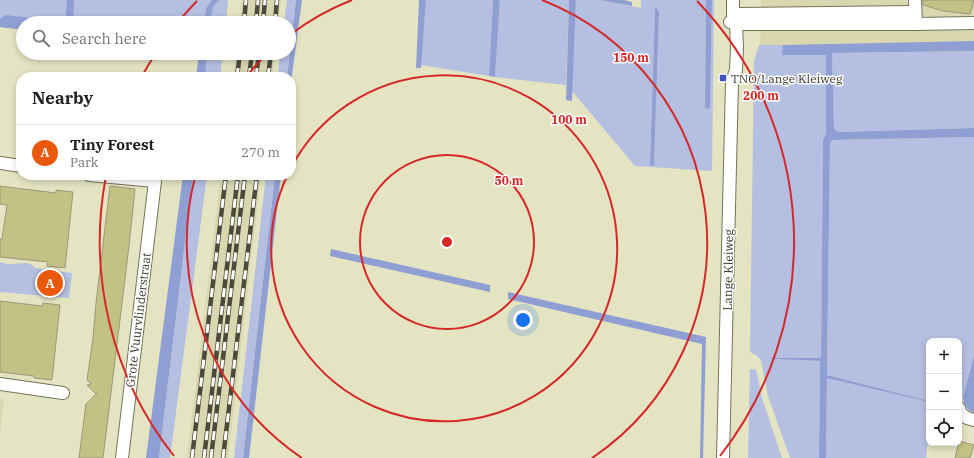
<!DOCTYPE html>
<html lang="en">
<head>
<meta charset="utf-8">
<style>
  body { margin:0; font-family:"IBM Plex Serif",serif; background:#f2f2f2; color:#202124 }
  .controls { position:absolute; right:12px; bottom:12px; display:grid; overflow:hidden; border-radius:8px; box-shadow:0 2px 6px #0003 }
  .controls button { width:36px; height:36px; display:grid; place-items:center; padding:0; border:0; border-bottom:1px solid #e0e0e0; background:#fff; color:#202124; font:20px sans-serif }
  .you { position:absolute; left:523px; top:320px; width:14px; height:14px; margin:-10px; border:3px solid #fff; border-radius:50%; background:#1a73e8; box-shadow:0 0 0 6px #1a73e833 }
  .badge { display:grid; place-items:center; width:26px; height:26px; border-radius:50%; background:#ea580c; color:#fff; font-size:13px; font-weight:700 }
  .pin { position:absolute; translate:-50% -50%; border:2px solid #fff; box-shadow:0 1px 4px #0006 }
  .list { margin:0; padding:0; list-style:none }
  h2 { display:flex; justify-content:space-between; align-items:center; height:52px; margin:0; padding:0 16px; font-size:17px }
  h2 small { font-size:13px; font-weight:400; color:#757577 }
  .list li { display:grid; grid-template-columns:26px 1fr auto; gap:12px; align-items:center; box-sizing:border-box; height:56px; padding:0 16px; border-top:1px solid #e0e0e0 }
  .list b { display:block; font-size:15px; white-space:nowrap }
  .list p { margin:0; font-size:13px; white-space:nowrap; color:#757577 }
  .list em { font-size:13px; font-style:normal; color:#757577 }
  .icon { flex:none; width:22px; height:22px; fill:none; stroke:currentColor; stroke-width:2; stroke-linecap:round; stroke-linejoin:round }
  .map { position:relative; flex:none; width:974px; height:458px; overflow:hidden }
  .search { position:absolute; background:#fff; box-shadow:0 2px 6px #0003; left:16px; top:16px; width:280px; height:44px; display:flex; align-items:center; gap:10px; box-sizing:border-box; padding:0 14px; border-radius:22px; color:#757577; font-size:15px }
  .panel { position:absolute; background:#fff; box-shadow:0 2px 6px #0003; left:16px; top:72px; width:280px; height:108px; border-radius:16px }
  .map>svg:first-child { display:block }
  .built { fill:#d8d7af }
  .green { fill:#b4bfe1; fill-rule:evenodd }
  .water { fill:#909fd3 }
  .building { fill:#c4c185; stroke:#99987a }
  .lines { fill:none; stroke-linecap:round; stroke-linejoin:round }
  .minor-casing { stroke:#757457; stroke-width:14 }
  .minor { stroke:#fff; stroke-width:12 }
  .rail-casing { stroke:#4a4a3b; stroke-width:4.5 }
  .rail { stroke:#fff; stroke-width:3; stroke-dasharray:9; stroke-linecap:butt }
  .ring { fill:none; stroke:#d62828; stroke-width:2 }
  .poi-dot { fill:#4051c5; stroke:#fff; stroke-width:1.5 }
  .labels { text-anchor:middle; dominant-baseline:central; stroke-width:3; stroke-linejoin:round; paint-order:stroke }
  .poi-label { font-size:12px; fill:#38382b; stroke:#fff; text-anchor:start }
  .street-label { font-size:12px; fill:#38382b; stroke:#fff }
  .centre { fill:#d62828; stroke:#fff; stroke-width:2 }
  .ring-label { font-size:12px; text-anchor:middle; font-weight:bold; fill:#d62828; stroke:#fff; stroke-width:3; stroke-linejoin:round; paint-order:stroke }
</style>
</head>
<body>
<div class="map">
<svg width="974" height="458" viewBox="0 0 974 458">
  <rect width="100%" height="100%" fill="#e4e3c2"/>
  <!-- built -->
  <g class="built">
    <polygon points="242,0 281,0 279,23 239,23"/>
    <polygon points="761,0 974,0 974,46 760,49"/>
    <polygon points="236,53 275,53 272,77 233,77"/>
    <polygon points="221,175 261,175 228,458 187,458"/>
    <polygon points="0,399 4,399 0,435"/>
  </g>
  <!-- green -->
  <g class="green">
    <polygon points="0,0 212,0 206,8 204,23 0,24"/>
    <polygon points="219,0 228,0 226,23 210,23 213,7"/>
    <polygon points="287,0 296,0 287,77 278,77 280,53 289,53 289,23 284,23"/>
    <polygon points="426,0 493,0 489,76 421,65"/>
    <polygon points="500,0 569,0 566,85 495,77"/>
    <path d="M576 0H599L641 8V0H706L705 107 708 109 710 108 712 0H714L712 171 635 166 572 91ZM657 8 659 13 654 166 650 165 655 9Z"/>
    <polygon points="759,45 783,45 783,55 826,55 826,133 823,140 821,358 771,358 771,359 820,361 819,458 790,458 768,396 761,360 756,355 750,352 754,61"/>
    <polygon points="974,51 974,128 838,132 834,130 832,53"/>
    <polygon points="207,53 223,53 220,77 205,77"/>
    <polygon points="974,137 974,355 963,398 959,399 959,341 929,341 929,401 827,375 830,144 832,140"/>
    <polygon points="193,175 207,175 170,458 159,458"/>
    <polygon points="266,175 275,175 243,458 234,458"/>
    <path d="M0 262C12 267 23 261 30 264 32 265 34 267 35 268L72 273 69 298 0 292Z"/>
    <polygon points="750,369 755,369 757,373 762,398 782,458 748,458"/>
    <polygon points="827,377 929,402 929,431 926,458 826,458"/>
  </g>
  <!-- water -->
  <g class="water">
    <polygon points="67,0 74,0 73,23 23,23 23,30 0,27 0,19 6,15 65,22"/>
    <polygon points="212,0 219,0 213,7 210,23 204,23 206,8"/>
    <polygon points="296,0 302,0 291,83 291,77 287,77"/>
    <polygon points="419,0 426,0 421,68 416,68"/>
    <polygon points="493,0 500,0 495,77 489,76"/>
    <polygon points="569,0 576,0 572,101 566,100"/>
    <polygon points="599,0 624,0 632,2 632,6"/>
    <polygon points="706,0 712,0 710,108 708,109 705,108"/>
    <polygon points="657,8 659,13 654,166 650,165 655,9"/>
    <polygon points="974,41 974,51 832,53 834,129 838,132 974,128 974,137 832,140 830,144 827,375 929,401 929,402 827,378 826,458 819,458 820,361 771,359 771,358 821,358 823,140 826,133 826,55 782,55 783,45"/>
    <polygon points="199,53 207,53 205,77 196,77"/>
    <polygon points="183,175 193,175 159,458 146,458"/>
    <polygon points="275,175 281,175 249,458 243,458"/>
    <polygon points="331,249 490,285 490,292 330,256"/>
    <polygon points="508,292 706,337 703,458 700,458 702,344 508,299"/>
    <path d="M974 355V413C967 410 964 405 963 398Z"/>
  </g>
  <!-- building -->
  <g class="building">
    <polygon points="923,0 974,0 970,14 943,11 923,5"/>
    <polygon points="0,186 56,193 56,190 73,192 65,268 47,266 48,262 0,257 0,239 2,239 7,205 0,204"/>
    <polygon points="110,186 135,189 129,246 103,458 79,458 86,404 97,393 95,393 87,385 91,384 87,380 93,338 96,303"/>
    <polygon points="0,301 42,306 43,303 60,305 52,380 34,378 34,376 0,372"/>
    <polygon points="959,441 974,445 970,458 955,458"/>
  </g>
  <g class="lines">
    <!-- minor casing -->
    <g class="minor-casing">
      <g id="minor">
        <polyline points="915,0 916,24 974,23"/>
        <polyline points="733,14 915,12"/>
        <polyline points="730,22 736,24 916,24"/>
        <polyline points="0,163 21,166"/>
        <polyline points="89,175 155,181 122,458"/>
        <polyline points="0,384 63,393"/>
        <polyline points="959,408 960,413 967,418 974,420"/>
        <polyline points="723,458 732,82 736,70 737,48 736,24 733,14 733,0"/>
      </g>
    </g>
    <!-- minor -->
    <use href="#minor" class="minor"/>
    <!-- rail casing -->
    <g class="rail-casing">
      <g id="rail">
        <polyline points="244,23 246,0"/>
        <polyline points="256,23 258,0"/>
        <polyline points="263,23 265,0"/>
        <polyline points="275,23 277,0"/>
        <polyline points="237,77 240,53"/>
        <polyline points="249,77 252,53"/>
        <polyline points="256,77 259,53"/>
        <polyline points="268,77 271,53"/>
        <polyline points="192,458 226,175"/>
        <polyline points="204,458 238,175"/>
        <polyline points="211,458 245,175"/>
        <polyline points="223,458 257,175"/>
      </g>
    </g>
    <!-- rail -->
    <use href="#rail" class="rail"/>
  </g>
  <!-- distance rings -->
  <g class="ring">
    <circle cx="447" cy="242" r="87"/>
    <path d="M292 166A173 173 0 1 1 287 176"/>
    <path d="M302 458A260 260 0 0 1 195 177M246 77A260 260 0 0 1 268 53M291 34A260 260 0 0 1 352 0M542 0A260 260 0 0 1 592 458"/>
    <path d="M174 456A347 347 0 0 1 106 176M142 76A347 347 0 0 1 156 53M179 21A347 347 0 0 1 197 1M697 1A347 347 0 0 1 720 456"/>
  </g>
  <!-- markers -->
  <rect class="poi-dot" x="719" y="74" width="8" height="8" rx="2"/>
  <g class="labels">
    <!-- poi labels -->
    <g class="poi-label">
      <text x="731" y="78">TNO/Lange Kleiweg</text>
    </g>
    <!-- street labels -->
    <g class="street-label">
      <text transform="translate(728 270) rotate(-89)">Lange Kleiweg</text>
      <text transform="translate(138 320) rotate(-83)">Grote Vuurvlinderstraat</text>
    </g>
  </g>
  <circle cx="447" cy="242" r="6" class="centre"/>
  <g class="ring-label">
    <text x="631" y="62">150 m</text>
    <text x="761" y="100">200 m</text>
    <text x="569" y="124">100 m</text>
    <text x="509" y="185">50 m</text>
  </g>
</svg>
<div class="controls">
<button>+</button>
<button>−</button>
<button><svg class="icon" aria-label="locate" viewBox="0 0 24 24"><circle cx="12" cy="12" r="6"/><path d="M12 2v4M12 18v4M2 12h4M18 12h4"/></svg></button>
</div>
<div class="you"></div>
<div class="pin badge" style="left:50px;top:283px">A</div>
<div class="search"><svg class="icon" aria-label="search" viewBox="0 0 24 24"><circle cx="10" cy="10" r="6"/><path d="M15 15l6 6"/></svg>Search here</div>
<section class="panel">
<h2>Nearby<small></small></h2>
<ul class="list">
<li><span class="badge">A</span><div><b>Tiny Forest</b><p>Park</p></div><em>270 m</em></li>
</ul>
</section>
</div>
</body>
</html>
